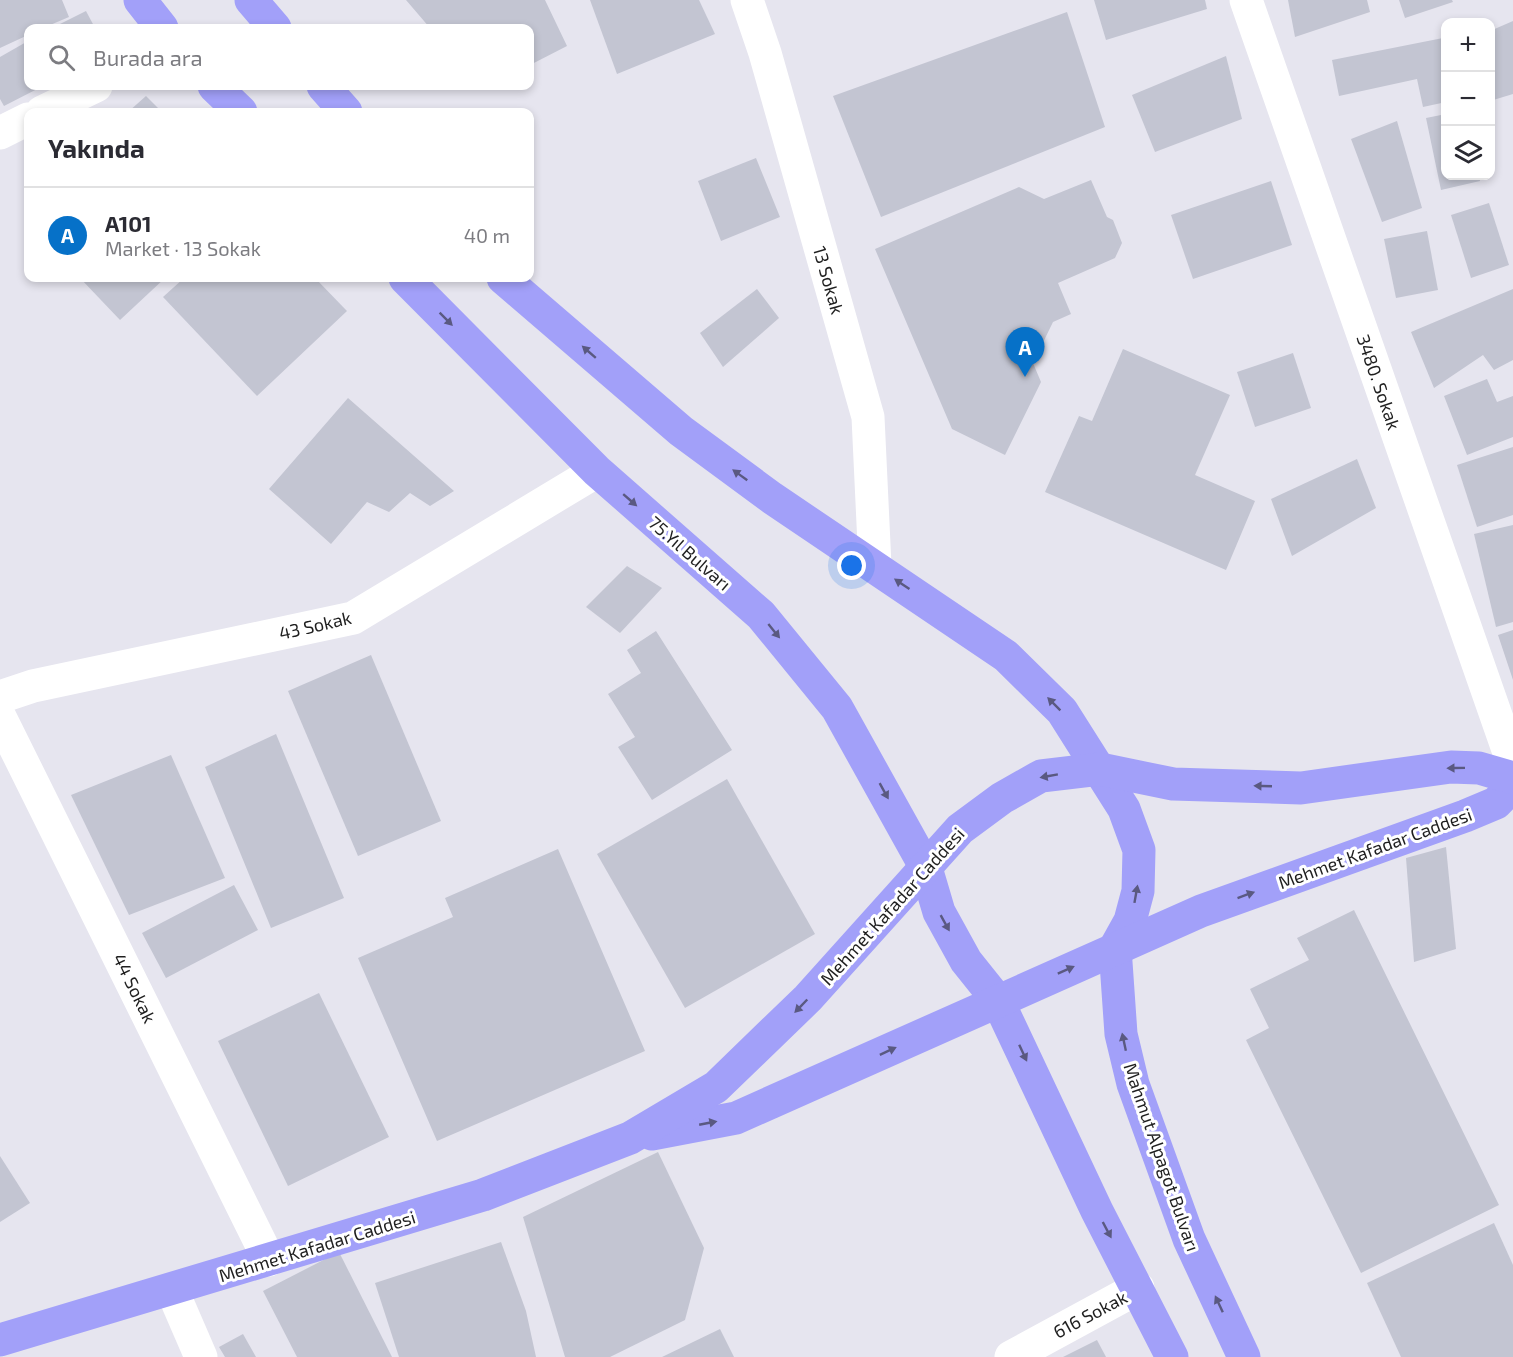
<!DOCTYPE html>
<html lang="tr">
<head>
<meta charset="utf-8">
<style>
  body { margin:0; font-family:"Exo 2",sans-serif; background:#f2f2f3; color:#2b2b33 }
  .controls { position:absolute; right:18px; top:18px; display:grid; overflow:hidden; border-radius:12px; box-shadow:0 3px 9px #0003 }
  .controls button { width:54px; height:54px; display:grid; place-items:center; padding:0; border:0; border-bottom:2px solid #e1e1e2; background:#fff; color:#2b2b33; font:30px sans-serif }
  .you { position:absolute; left:852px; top:566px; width:21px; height:21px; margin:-15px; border:4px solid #fff; border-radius:50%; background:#1a73e8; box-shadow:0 0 0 9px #1a73e833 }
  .badge { display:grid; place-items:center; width:39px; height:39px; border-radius:50%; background:#0671c8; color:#fff; font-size:20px; font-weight:700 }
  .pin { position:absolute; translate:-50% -50px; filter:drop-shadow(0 2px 3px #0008) }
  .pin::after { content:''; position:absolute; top:32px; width:21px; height:18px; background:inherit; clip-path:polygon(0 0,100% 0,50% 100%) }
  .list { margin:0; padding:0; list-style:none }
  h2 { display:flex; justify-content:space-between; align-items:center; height:78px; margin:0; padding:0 24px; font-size:26px }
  h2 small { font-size:20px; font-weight:400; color:#7c7c81 }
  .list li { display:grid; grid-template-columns:39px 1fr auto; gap:18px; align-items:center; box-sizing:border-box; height:96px; padding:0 24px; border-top:2px solid #e1e1e2 }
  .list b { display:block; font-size:22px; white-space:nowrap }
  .list p { margin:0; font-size:20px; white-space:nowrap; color:#7c7c81 }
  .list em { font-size:20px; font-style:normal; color:#7c7c81 }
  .icon { flex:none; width:33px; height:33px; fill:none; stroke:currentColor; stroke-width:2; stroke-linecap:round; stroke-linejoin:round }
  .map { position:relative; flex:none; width:1513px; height:1357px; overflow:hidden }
  .search { position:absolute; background:#fff; box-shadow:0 3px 9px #0003; left:24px; top:24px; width:510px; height:66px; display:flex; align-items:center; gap:15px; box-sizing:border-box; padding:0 21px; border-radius:12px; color:#7c7c81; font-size:22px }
  .panel { position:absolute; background:#fff; box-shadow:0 3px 9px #0003; left:24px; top:108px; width:510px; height:174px; border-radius:12px }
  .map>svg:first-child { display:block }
  .building { fill:#c3c5d2 }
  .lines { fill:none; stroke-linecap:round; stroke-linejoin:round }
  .minor { stroke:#fff; stroke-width:33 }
  .major { stroke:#a2a0f9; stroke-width:33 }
  .oneway { fill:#5a5981 }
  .labels { text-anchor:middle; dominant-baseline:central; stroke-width:6; stroke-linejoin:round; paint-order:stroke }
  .street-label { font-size:18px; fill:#1f1f1f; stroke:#fff }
</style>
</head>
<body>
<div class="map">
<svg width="1513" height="1357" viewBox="0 0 1513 1357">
  <rect width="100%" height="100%" fill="#e6e5ef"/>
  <!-- building -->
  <g class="building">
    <polygon points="0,0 62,0 69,17 43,28 28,28 28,35 0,48"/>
    <polygon points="406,0 545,0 567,46 530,65 530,28 430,28"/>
    <polygon points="590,0 699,0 715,34 617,74"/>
    <polygon points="1094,0 1205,0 1207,9 1106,40"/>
    <polygon points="1288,0 1367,0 1370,12 1295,37"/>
    <polygon points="1399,0 1452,0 1453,2 1405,18"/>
    <polygon points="86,11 95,28 52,28"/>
    <polygon points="1067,12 1105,127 881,217 833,96"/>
    <polygon points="1513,21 1513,94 1490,101 1490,31"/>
    <polygon points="1443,38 1446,102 1423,107 1417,79 1339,96 1332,60"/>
    <polygon points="28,41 28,86 43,86 4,106 0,99 0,57"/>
    <polygon points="1226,56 1242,119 1155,152 1132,95"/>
    <polygon points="146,96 162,112 128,112"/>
    <polygon points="1446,114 1446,176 1479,176 1480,181 1441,190 1426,118"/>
    <polygon points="1397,121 1422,208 1382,222 1351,139"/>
    <polygon points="756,158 780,217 721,241 698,181"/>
    <polygon points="1091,180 1107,217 1113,220 1122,243 1115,258 1058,283 1071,314 1053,322 1033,363 1041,382 1005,455 952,429 875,249 1019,187 1044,199"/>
    <polygon points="1271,181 1292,245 1193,279 1171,215"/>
    <polygon points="1489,203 1509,265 1471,278 1451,215"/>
    <polygon points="1427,231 1438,290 1396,298 1384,239"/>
    <polygon points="80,278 165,278 120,320"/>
    <polygon points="184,278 315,278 347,311 257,396 163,297"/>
    <polygon points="757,289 779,318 723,367 700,333"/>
    <polygon points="1513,289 1513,360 1494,370 1483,355 1434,388 1411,332"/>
    <polygon points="1123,349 1230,395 1195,475 1255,501 1226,570 1045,492 1079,416 1092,421"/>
    <polygon points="1293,353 1311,408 1255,427 1237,372"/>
    <polygon points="1487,379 1497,402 1513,396 1513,437 1467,455 1444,396"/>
    <polygon points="348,398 454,491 430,506 410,493 389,512 367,502 331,544 269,489"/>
    <polygon points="1513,447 1513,515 1477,527 1457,465"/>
    <polygon points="1357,459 1376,508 1292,556 1271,499"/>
    <polygon points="1513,525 1513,622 1496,627 1474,534"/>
    <polygon points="627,566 662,588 620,633 586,607"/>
    <polygon points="1513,630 1513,680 1498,635"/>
    <polygon points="656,631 732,750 652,800 618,747 635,737 608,694 641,673 627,650"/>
    <polygon points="371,655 441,821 358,856 288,691"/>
    <polygon points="276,734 344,898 271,928 205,767"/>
    <polygon points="171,755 225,878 129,915 71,795"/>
    <polygon points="727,779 815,934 685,1008 597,854"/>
    <polygon points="1446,847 1456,949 1414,962 1406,858"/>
    <polygon points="558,849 645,1051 437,1141 358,958 453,917 445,898"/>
    <polygon points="234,885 258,930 166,978 142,933"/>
    <polygon points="1354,910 1499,1205 1361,1273 1246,1040 1269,1028 1250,989 1309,960 1297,938"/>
    <polygon points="319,993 389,1137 288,1186 218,1041"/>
    <polygon points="658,1152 704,1248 685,1320 610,1357 565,1357 523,1217"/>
    <polygon points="0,1156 30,1203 0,1222"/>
    <polygon points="1494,1223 1513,1265 1513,1357 1401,1357 1367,1283"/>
    <polygon points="501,1242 526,1311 536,1357 399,1357 375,1283"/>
    <polygon points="339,1252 392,1357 297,1357 263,1291"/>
    <polygon points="720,1329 734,1357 662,1357"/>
    <polygon points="243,1334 256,1357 225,1357 219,1347"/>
    <polygon points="1097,1340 1106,1357 1063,1357"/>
  </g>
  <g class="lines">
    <!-- minor -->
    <g class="minor">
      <polyline points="747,0 765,53 868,417 875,566"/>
      <polyline points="1246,0 1513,764"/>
      <polyline points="42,112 96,86"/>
      <polyline points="0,133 28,119"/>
      <polyline points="0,697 33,686 353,618 597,471"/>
      <polyline points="0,717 269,1260"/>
      <polyline points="172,1290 201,1357"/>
      <polyline points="1011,1357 1138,1288"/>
    </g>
    <!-- major -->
    <g class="major">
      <polyline points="140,0 162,28"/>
      <polyline points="251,0 275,28"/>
      <polyline points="214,86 241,112"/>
      <polyline points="323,86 346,112"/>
      <polyline points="405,278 597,471 761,615 837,708 926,868 939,912 966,961 998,1001 1097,1211 1172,1357"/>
      <polyline points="503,278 681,431 772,498 1006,656 1062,711 1124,809 1139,850 1138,891 1130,921 1115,948 1121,1034 1133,1084 1189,1239 1244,1357"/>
      <polyline points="652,1134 736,1118 1201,911 1465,816 1496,803 1513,786"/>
      <polyline points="0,1340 483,1195 630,1138 716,1087 808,998 960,829 1002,798 1041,776 1100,769 1173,784 1301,788 1451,767 1479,768 1513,778"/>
    </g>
  </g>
  <!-- one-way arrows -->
  <defs><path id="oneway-solid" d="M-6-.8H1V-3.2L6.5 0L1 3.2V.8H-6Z" transform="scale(1.5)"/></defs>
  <g class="oneway">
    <use href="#oneway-solid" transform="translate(446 319) rotate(45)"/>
    <use href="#oneway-solid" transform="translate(589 352) rotate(-139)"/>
    <use href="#oneway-solid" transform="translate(740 475) rotate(-144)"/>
    <use href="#oneway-solid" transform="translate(630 500) rotate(41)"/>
    <use href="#oneway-solid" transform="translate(902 584) rotate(-146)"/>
    <use href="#oneway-solid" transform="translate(774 631) rotate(51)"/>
    <use href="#oneway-solid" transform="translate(1054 704) rotate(-135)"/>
    <use href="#oneway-solid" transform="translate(1456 768) rotate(179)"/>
    <use href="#oneway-solid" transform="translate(1049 776) rotate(170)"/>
    <use href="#oneway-solid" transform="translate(1263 786) rotate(-178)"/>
    <use href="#oneway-solid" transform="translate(884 791) rotate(61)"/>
    <use href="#oneway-solid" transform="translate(1136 894) rotate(-80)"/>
    <use href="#oneway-solid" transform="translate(1246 895) rotate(-20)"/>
    <use href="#oneway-solid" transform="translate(945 923) rotate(61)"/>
    <use href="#oneway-solid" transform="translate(1066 970) rotate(-24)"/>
    <use href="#oneway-solid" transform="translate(801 1006) rotate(134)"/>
    <use href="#oneway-solid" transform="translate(1124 1042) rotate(-102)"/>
    <use href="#oneway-solid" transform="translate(888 1051) rotate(-25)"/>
    <use href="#oneway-solid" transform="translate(1023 1053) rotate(65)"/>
    <use href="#oneway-solid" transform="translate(708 1123) rotate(-11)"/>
    <use href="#oneway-solid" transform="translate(1107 1230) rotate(62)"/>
    <use href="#oneway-solid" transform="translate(1219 1304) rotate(-115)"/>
  </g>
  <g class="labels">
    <!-- street labels -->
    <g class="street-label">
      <text transform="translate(829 280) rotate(74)">13 Sokak</text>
      <text transform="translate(1379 382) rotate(71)">3480. Sokak</text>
      <text transform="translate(690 553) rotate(41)">75.Yıl Bulvarı</text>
      <text transform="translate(315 625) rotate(-13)">43 Sokak</text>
      <text transform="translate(1375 848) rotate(-20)">Mehmet Kafadar Caddesi</text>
      <text transform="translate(892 906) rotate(-48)">Mehmet Kafadar Caddesi</text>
      <text transform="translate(135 988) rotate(64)">44 Sokak</text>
      <text transform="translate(1162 1157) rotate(71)">Mahmut Alpagot Bulvarı</text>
      <text transform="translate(317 1246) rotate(-17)">Mehmet Kafadar Caddesi</text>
      <text transform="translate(1090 1314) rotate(-28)">616 Sokak</text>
    </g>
  </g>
</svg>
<div class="controls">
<button>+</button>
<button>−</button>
<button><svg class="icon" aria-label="layers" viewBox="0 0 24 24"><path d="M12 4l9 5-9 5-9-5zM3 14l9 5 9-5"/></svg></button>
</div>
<div class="you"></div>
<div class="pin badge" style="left:1025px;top:377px">A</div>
<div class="search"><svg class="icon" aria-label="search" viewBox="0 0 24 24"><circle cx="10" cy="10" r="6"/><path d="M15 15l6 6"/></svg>Burada ara</div>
<section class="panel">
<h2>Yakında<small></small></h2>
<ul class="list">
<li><span class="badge">A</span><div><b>A101</b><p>Market · 13 Sokak</p></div><em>40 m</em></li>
</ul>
</section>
</div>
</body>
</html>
